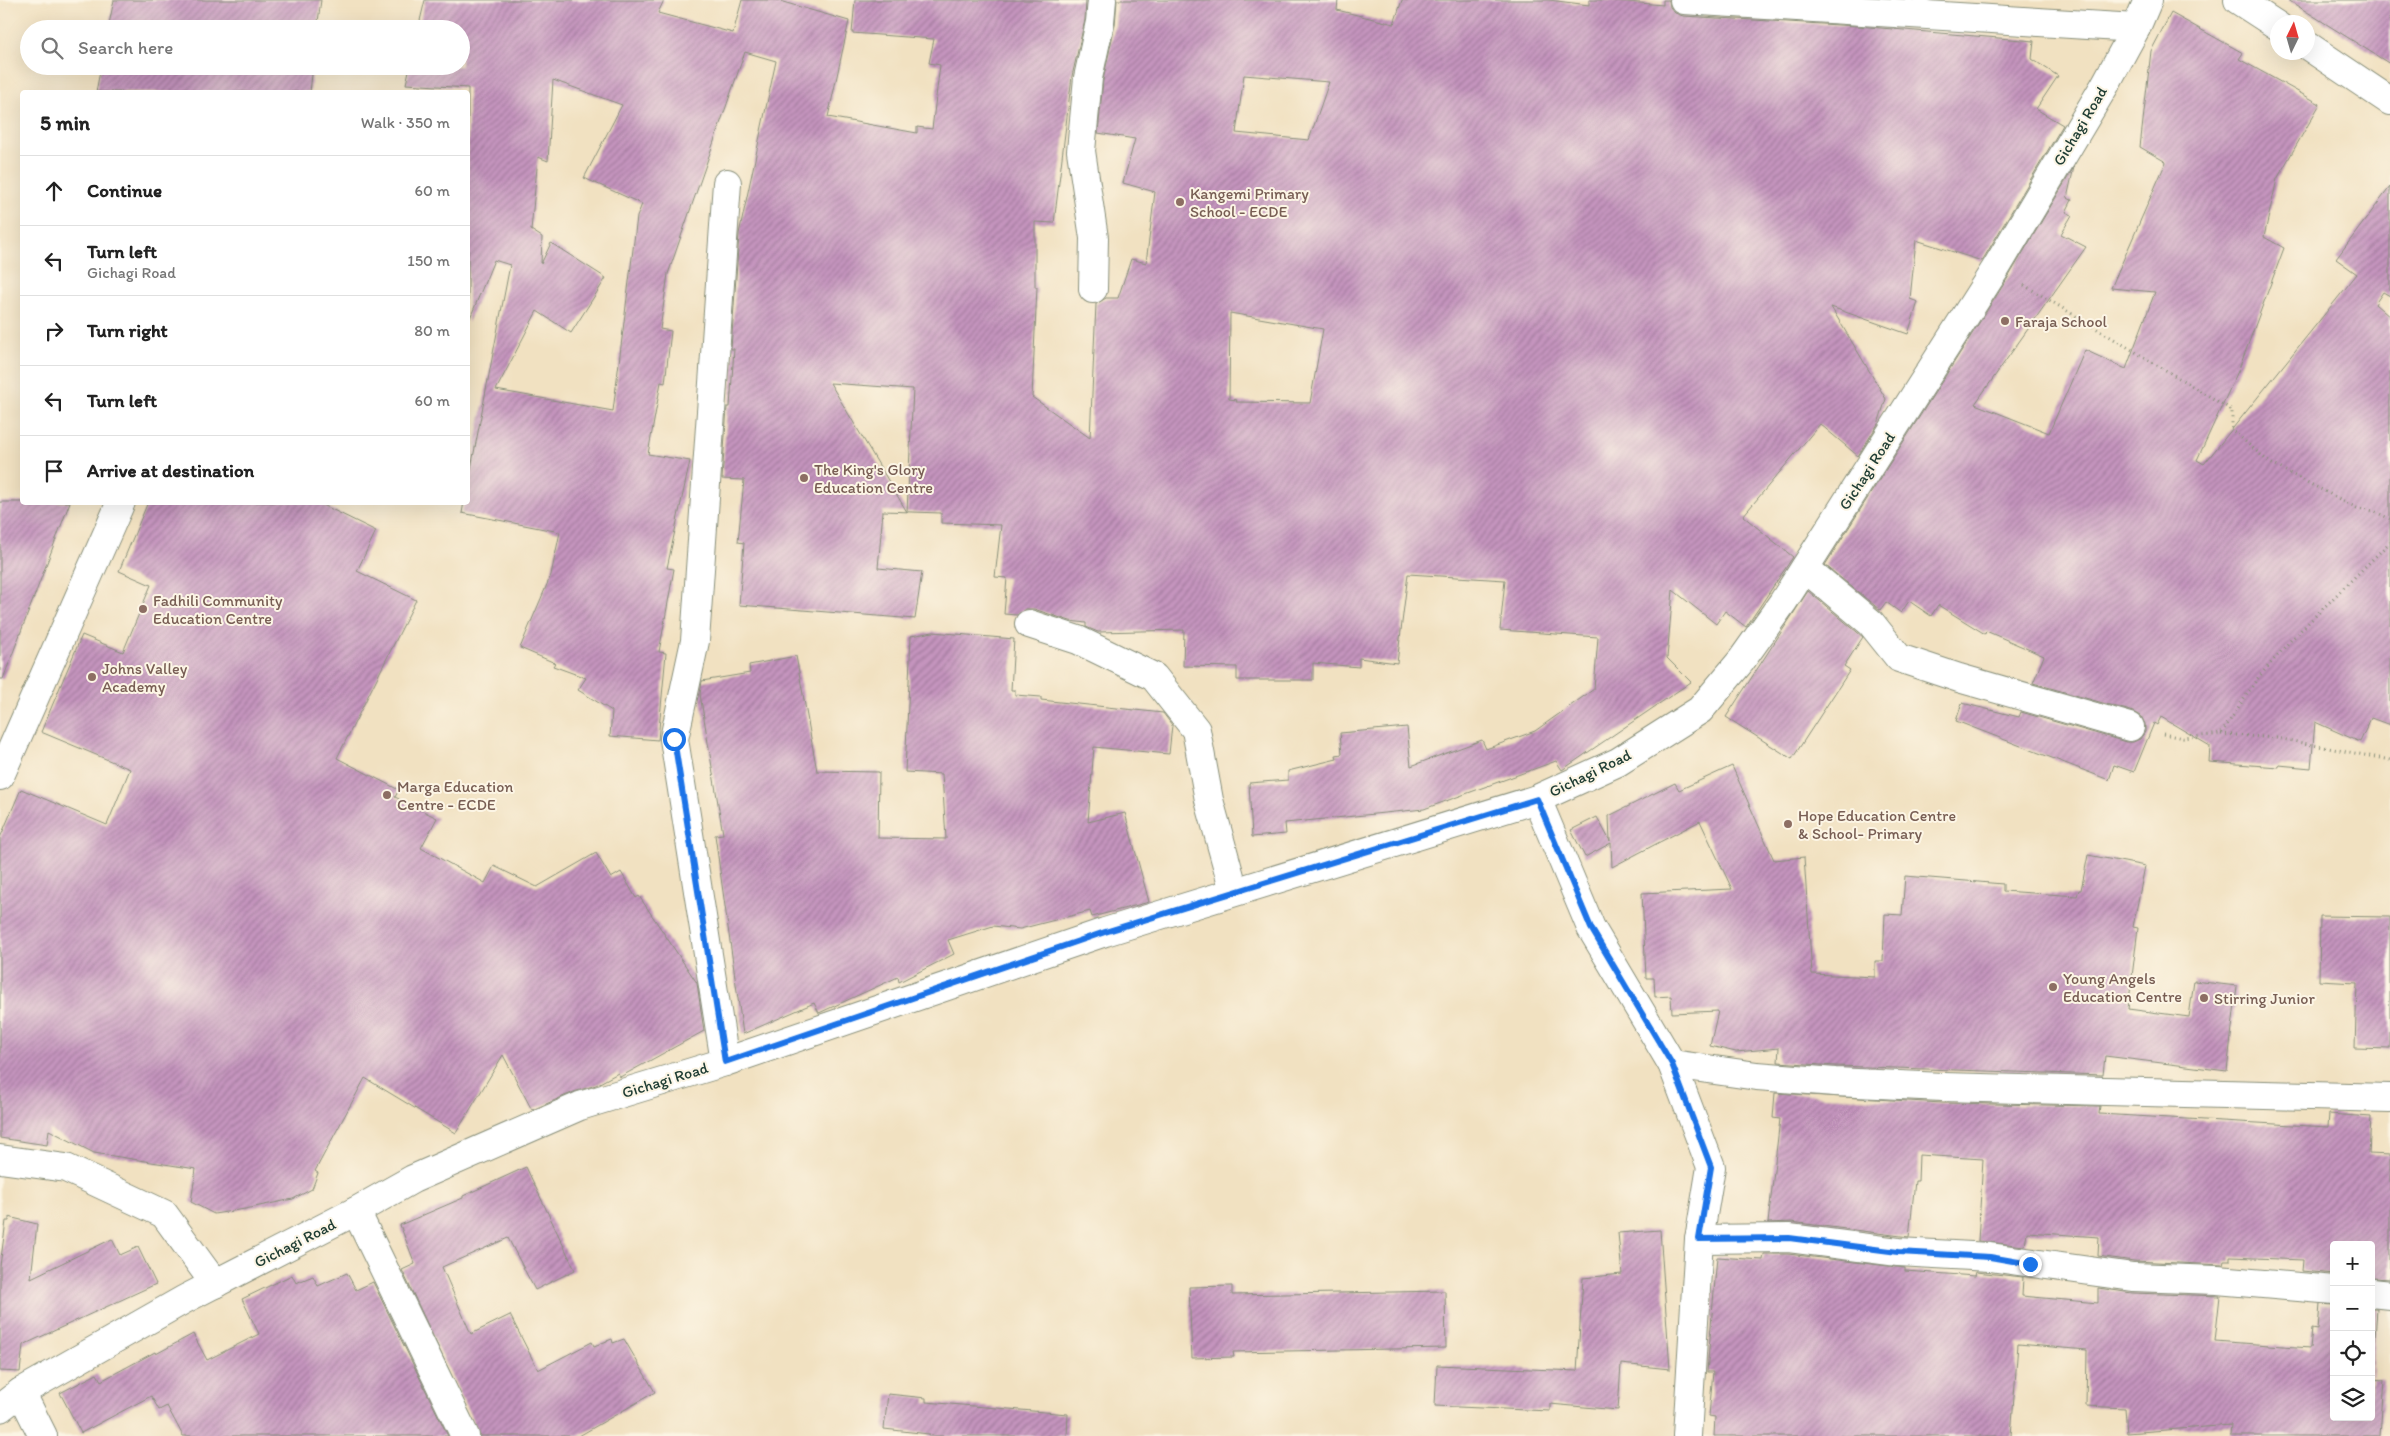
<!DOCTYPE html>
<html lang="en">
<head>
<meta charset="utf-8">
<style>
  body { margin:0; font-family:Itim,sans-serif; background:#f6f6f6; color:#222 }
  .controls { position:absolute; right:15px; bottom:15px; display:grid; overflow:hidden; border-radius:5px; box-shadow:0 5px 20px #0002 }
  .controls button { width:45px; height:45px; display:grid; place-items:center; padding:0; border:0; border-bottom:1px solid #e0e0e0; background:#fff; color:#222; font:25px sans-serif }
  .compass { position:absolute; left:2270px; top:15px; width:45px; height:45px; border-radius:50%; background:#fff; box-shadow:0 5px 20px #0002; rotate:5deg }
  .stop { position:absolute; width:15px; height:15px; margin:-11px; border:4px solid #1a73e8; border-radius:50%; background:#fff }
  .stop.end { background:#1a73e8; border-color:#fff; box-shadow:0 1px 5px #0008 }
  .list { margin:0; padding:0; list-style:none }
  h2 { display:flex; justify-content:space-between; align-items:center; height:65px; margin:0; padding:0 20px; font-size:21px }
  h2 small { font-size:16px; font-weight:400; color:#767676 }
  .list li { display:grid; grid-template-columns:32px 1fr auto; gap:15px; align-items:center; box-sizing:border-box; height:70px; padding:0 20px; border-top:1px solid #e0e0e0 }
  .list b { display:block; font-size:19px; white-space:nowrap }
  .list p { margin:0; font-size:16px; white-space:nowrap; color:#767676 }
  .list em { font-size:16px; font-style:normal; color:#767676 }
  .icon { flex:none; width:28px; height:28px; fill:none; stroke:currentColor; stroke-width:2; stroke-linecap:round; stroke-linejoin:round }
  .map { position:relative; flex:none; width:2390px; height:1436px; overflow:hidden }
  .search { position:absolute; background:#fff; box-shadow:0 5px 20px #0002; left:20px; top:20px; width:450px; height:55px; display:flex; align-items:center; gap:12px; box-sizing:border-box; padding:0 18px; border-radius:28px; color:#767676; font-size:19px }
  .panel { position:absolute; background:#fff; box-shadow:0 5px 20px #0002; left:20px; top:90px; width:450px; height:415px; border-radius:5px }
  .map>svg:first-child { display:block }
  .building { fill:url(#building-hatch); fill-rule:evenodd }
  .lines { fill:none; stroke-linecap:round; stroke-linejoin:round }
  .street-casing { stroke:#888f7a; stroke-width:30 }
  .path { stroke:#888f7a; stroke-width:3; stroke-dasharray:1 4; stroke-linecap:butt }
  .street { stroke:#fff; stroke-width:28 }
  .route { stroke:#1a73e8; stroke-width:6 }
  .education-dot { fill:#8d6e63; stroke:#fcf5e5; stroke-width:2 }
  .labels { text-anchor:middle; dominant-baseline:central; stroke-width:4; stroke-linejoin:round; paint-order:stroke }
  .street-label { font-size:16px; fill:#1f3d34; stroke:#fcf5e5 }
  .education-label { font-size:16px; fill:#785e54; stroke:#fcf5e5; text-anchor:start }
</style>
</head>
<body>
<div class="map">
<svg width="2390" height="1436" viewBox="0 0 2390 1436">
  <defs>
    <pattern id="building-hatch" width="6" height="6" patternUnits="userSpaceOnUse" patternTransform="scale(1.25)"><rect width="6" height="6" fill="#c594be"/><path d="M-1 1l2-2M0 6l6-6M5 7l2-2" fill="none" stroke="#9f7a9b"/></pattern>
  </defs>
  <rect width="100%" height="100%" fill="#fcf5e5"/>
  <filter id="ink" filterUnits="userSpaceOnUse"><feTurbulence type="fractalNoise" baseFrequency=".02" numOctaves="2"/><feDisplacementMap in="SourceGraphic" scale="10" xChannelSelector="R" yChannelSelector="G"/><feConvolveMatrix kernelMatrix="1 2 1 2 8 2 1 2 1" color-interpolation-filters="sRGB"/></filter>
  <filter id="wash" filterUnits="userSpaceOnUse"><feTurbulence type="fractalNoise" baseFrequency=".0096" numOctaves="4" result="noise"/><feDisplacementMap in="SourceGraphic" scale="20" xChannelSelector="R" yChannelSelector="G"/><feGaussianBlur stdDeviation="1.12" result="paint"/><feColorMatrix in="noise" values="0 0 0 0 0 0 0 0 0 0 0 0 0 0 0 0 0 1.4 0 .05"/><feComposite in="paint" operator="in"/></filter>
  <g filter="url(#wash)">
    <rect width="100%" height="100%" fill="#f1e1c1"/>
    <g id="blocks">
      <!-- building -->
      <g class="building">
        <polygon points="114,0 321,0 317,29 108,29"/>
        <path d="M425 0H664L658 13 733 33 742 0H776L849 21 828 117 917 133V127L932 129 940 65 929 63 934 39 852 33 855 0H1086L1085 20 1072 76 1054 223 1035 222V287H1037L1032 397 1090 438 1096 304 1106 298H1118L1131 259 1146 263 1155 192 1123 183 1135 139 1098 133 1103 80 1115 25 1117 0H1338L1337 10 1394 24 1402 0H1549L1589 5V0H1605L1663 5V0H1669L1670 7 1675 13 1683 16 1857 26 2034 41 2032 59 2058 76 2036 109 2063 125 1982 261 1916 240 1910 299 1918 302 1908 334 1831 307 1886 399 1878 424 1858 456 1820 424 1743 516 1793 557 1746 627 1725 611 1716 624 1673 590 1667 658 1691 682 1562 770 1556 761 1424 809 1285 823 1286 834 1252 837 1249 783 1288 780V771L1337 759 1336 755 1342 754 1340 733 1407 727 1411 766 1482 740 1486 749 1535 731 1594 689 1598 637 1500 630 1505 580 1408 574 1397 663 1359 658V667L1313 663V680H1237V667L1183 666 1184 630 1098 632 1086 627V623L1070 621 1034 609H1025L1017 615 1004 614 1007 578 995 577 1001 525 941 523V513L883 511 878 568 922 572 915 619 739 605 744 543 738 542 744 480 722 479 727 407H730L734 349H731L739 234 776 61 745 52 668 274 660 329 671 331 665 383 661 382 648 454 690 461 667 568 674 569 659 652 666 653 658 740 610 736 612 711 578 690 586 678 553 666 555 663 520 648 551 575 560 532 462 513 464 502H468V484L510 265 494 260 468 323V88L406 84 410 66H461V29H418ZM1244 75 1329 82 1309 140 1236 133ZM553 80 622 105 584 178 642 204 637 217 613 411 496 390 537 311 571 333 606 278 551 243 541 264 542 237 531 230 538 157 548 161ZM1230 313 1323 329 1310 403 1236 402 1237 400 1229 399ZM830 383 913 389 907 512Z"/>
        <polygon points="2288,0 2390,0 2390,64"/>
        <polygon points="2171,13 2243,53 2239,59 2320,104 2277,179 2264,237 2284,248 2239,369 2197,460 2204,464 2357,274 2336,259 2390,187 2390,296 2383,292 2375,304 2390,317 2390,725 2371,718 2360,742 2315,722 2311,768 2279,765 2279,767 2209,762 2210,746 2161,717 2157,725 2154,723 2134,772 2114,765 2109,780 1956,721 1962,703 2019,717 2021,712 2126,742 2133,742 2140,739 2145,732 2145,724 2141,716 2134,712 2033,683 2044,656 1986,631 1985,634 1938,605 1931,616 1909,601 1901,613 1886,602 1880,610 1825,565 2009,276 2074,167 2067,198 2072,200 2066,212 2072,215 2061,234 2086,247 1975,404 2049,433 2085,350 2126,369 2155,292 2111,288 2166,162 2140,147 2151,51"/>
        <polygon points="101,66 313,66 310,92 96,92"/>
        <polygon points="0,502 70,502 3,679 0,679"/>
        <polygon points="148,502 317,502 376,531 357,571 416,600 337,758 399,790 395,797 437,818 421,848 485,883 494,866 537,887 596,853 611,878 621,872 636,898 639,896 697,983 704,1031 620,1077 618,1073 596,1085 574,1092 532,1110 503,1055 456,1133 365,1078 315,1171 318,1173 312,1189 293,1199 245,1209 214,1214 191,1202 196,1169 94,1153 49,1130 47,1145 0,1138 0,838 21,789 107,825 130,769 41,732 82,635 123,652 151,585 119,571"/>
        <polygon points="1808,591 1863,637 1844,666 1850,670 1792,759 1726,717"/>
        <polygon points="933,632 1014,639 1011,690 1015,690 1015,695 1041,697 1041,700 1163,713 1172,725 1169,754 1094,747 1088,822 1125,813 1149,902 1092,917 1090,911 1020,929 993,926 948,940 954,954 899,982 898,977 819,1013 814,1003 743,1034 715,835 723,834 700,694 702,681 750,673 749,665 796,656 817,771 879,772 878,838 946,839 942,774 905,772 911,636"/>
        <polygon points="1732,766 1774,860 1804,857 1812,974 1875,977 1875,961 1883,961 1885,914 1902,915 1905,876 2003,884 2003,891 2077,896 2079,890 2081,890 2088,855 2145,866 2133,927 2138,928 2128,1009 2189,1017 2194,981 2237,986 2227,1071 2105,1056 2103,1075 1836,1066 1778,1062 1779,1048 1736,1052 1710,1046 1718,1011 1672,1013 1671,996 1655,997 1654,978 1646,978 1642,893 1732,889 1700,821 1612,867 1611,843 1585,857 1571,830 1597,817 1610,841 1609,816 1675,783 1679,790"/>
        <polygon points="2320,916 2390,917 2390,1049 2355,1048 2357,983 2319,981"/>
        <polygon points="1775,1093 1942,1103 2100,1106 2099,1114 2328,1127 2329,1114 2371,1117 2369,1154 2390,1155 2390,1279 2371,1278 2371,1245 2334,1245 2334,1274 2302,1271 2303,1260 2230,1257 2230,1261 2224,1261 2223,1265 2134,1261 2098,1256 2099,1237 2027,1232 2025,1246 1978,1241 1983,1159 1919,1155 1918,1181 1915,1181 1909,1237 1791,1222 1768,1223 1780,1119 1773,1118"/>
        <polygon points="526,1167 575,1270 535,1290 508,1238 442,1267 471,1334 510,1315 538,1370 592,1342 594,1346 612,1339 613,1343 624,1339 655,1392 579,1436 480,1436 402,1270 415,1264 400,1225 463,1198 463,1196"/>
        <polygon points="9,1217 37,1224 31,1278 112,1239 120,1255 138,1247 156,1284 23,1345 20,1372 0,1371 0,1266 6,1221 9,1221"/>
        <polygon points="1660,1230 1670,1369 1621,1364 1618,1410 1550,1404 1550,1411 1435,1406 1437,1365 1577,1371 1583,1278 1622,1274 1618,1233"/>
        <polygon points="1764,1254 1788,1254 1905,1268 1905,1271 1975,1276 1976,1272 2023,1277 2022,1296 2098,1303 2098,1288 2132,1293 2220,1296 2215,1341 2310,1348 2312,1329 2318,1330 2320,1304 2334,1305 2334,1417 2371,1417 2371,1309 2377,1309 2372,1379 2384,1380 2380,1436 2230,1436 2231,1425 2127,1433 2125,1408 2086,1406 2087,1350 2018,1344 2011,1436 1714,1436 1715,1417 1709,1416 1713,1372 1707,1372 1717,1257 1763,1260"/>
        <polygon points="347,1273 356,1290 373,1282 448,1436 183,1436 167,1406 159,1410 151,1396 81,1433 60,1393 97,1374 101,1381 155,1352 156,1354 193,1334 207,1360 259,1334 242,1299 292,1275 296,1283 313,1276 318,1286"/>
        <polygon points="1232,1286 1232,1295 1445,1291 1446,1348 1233,1352 1234,1357 1192,1358 1189,1287"/>
        <polygon points="888,1394 926,1398 926,1402 1068,1414 1067,1436 929,1436 929,1434 884,1429"/>
      </g>
    </g>
  </g>
  <g filter="url(#ink)">
    <use href="#blocks" fill-opacity="0" stroke="#888f7a" stroke-width="1"/>
    <g class="lines">
      <!-- street casing -->
      <g class="street-casing">
        <g id="street">
          <polyline points="1684,0 2136,28"/>
          <polyline points="2238,0 2278,26"/>
          <polyline points="2308,46 2390,101"/>
          <polyline points="1093,289 1094,238 1081,151 1088,78 1100,22 1102,0"/>
          <polyline points="1805,568 1871,623 1899,658 1959,678 2130,727"/>
          <polyline points="1029,624 1078,640 1154,677 1196,730 1209,800 1234,891"/>
          <polyline points="0,776 121,502"/>
          <polyline points="1537,799 1591,928 1672,1064 1711,1167 1699,1239 1687,1436"/>
          <polyline points="725,1062 674,739 695,641 727,183"/>
          <polyline points="1672,1064 1757,1076 1835,1082 1943,1087 2390,1098"/>
          <polyline points="0,1159 66,1168 164,1214 215,1284"/>
          <polyline points="356,1211 465,1436"/>
          <polyline points="1699,1239 1789,1238 1898,1252 1990,1257 2133,1277 2217,1280 2334,1290"/>
          <polyline points="2371,1293 2390,1295"/>
          <polyline points="21,1392 43,1436"/>
          <polyline points="0,1408 21,1392 185,1299 356,1211 413,1179 580,1106 725,1062 1105,932 1537,799 1618,762 1700,710 1741,661 1783,602 1996,268 2105,85 2136,28 2148,0"/>
        </g>
      </g>
      <!-- path -->
      <g class="path">
        <polyline points="2024,285 2232,410 2232,430 2270,463 2357,508 2374,511 2390,519"/>
        <polyline points="2163,734 2183,738 2221,734 2257,679 2291,640 2390,542"/>
        <polyline points="2221,734 2277,738 2390,760"/>
      </g>
      <!-- street -->
      <use href="#street" class="street"/>
    </g>
  </g>
  <g class="lines" filter="url(#ink)">
    <!-- route -->
    <polyline class="route" points="674,739 725,1062 1105,932 1537,799 1591,928 1672,1064 1711,1167 1699,1239 1789,1238 1898,1252 1990,1257 2030,1264"/>
  </g>
  <!-- markers -->
  <g class="education-dot">
    <circle cx="1180" cy="202" r="5"/>
    <circle cx="2005" cy="321" r="5"/>
    <circle cx="804" cy="478" r="5"/>
    <circle cx="143" cy="609" r="5"/>
    <circle cx="92" cy="677" r="5"/>
    <circle cx="387" cy="795" r="5"/>
    <circle cx="1788" cy="824" r="5"/>
    <circle cx="2053" cy="987" r="5"/>
    <circle cx="2204" cy="998" r="5"/>
  </g>
  <g class="labels">
    <!-- street labels -->
    <g class="street-label">
      <text transform="translate(2080 126) rotate(-59)">Gichagi Road</text>
      <text transform="translate(1867 471) rotate(-57)">Gichagi Road</text>
      <text transform="translate(1590 773) rotate(-26)">Gichagi Road</text>
      <text transform="translate(665 1080) rotate(-17)">Gichagi Road</text>
      <text transform="translate(295 1243) rotate(-27)">Gichagi Road</text>
    </g>
    <!-- education labels -->
    <g class="education-label">
      <text x="1190" y="193">Kangemi Primary<tspan x="1190" dy="18">School - ECDE</tspan></text>
      <text x="2015" y="321">Faraja School</text>
      <text x="814" y="469">The King's Glory<tspan x="814" dy="18">Education Centre</tspan></text>
      <text x="153" y="600">Fadhili Community<tspan x="153" dy="18">Education Centre</tspan></text>
      <text x="102" y="668">Johns Valley<tspan x="102" dy="18">Academy</tspan></text>
      <text x="397" y="786">Marga Education<tspan x="397" dy="18">Centre - ECDE</tspan></text>
      <text x="1798" y="815">Hope Education Centre<tspan x="1798" dy="18">&amp; School- Primary</tspan></text>
      <text x="2063" y="978">Young Angels<tspan x="2063" dy="18">Education Centre</tspan></text>
      <text x="2214" y="998">Stirring Junior</text>
    </g>
  </g>
</svg>
<div class="controls">
<button>+</button>
<button>−</button>
<button><svg class="icon" aria-label="locate" viewBox="0 0 24 24"><circle cx="12" cy="12" r="6"/><path d="M12 2v4M12 18v4M2 12h4M18 12h4"/></svg></button>
<button><svg class="icon" aria-label="layers" viewBox="0 0 24 24"><path d="M12 4l9 5-9 5-9-5zM3 14l9 5 9-5"/></svg></button>
</div>
<svg class="compass" viewBox="-18 -18 36 36"><path d="M0-13l5 13h-10z" fill="#e53935"/><path d="M0 13l5-13h-10z" fill="#767676"/></svg>
<div class="stop" style="left:674px;top:739px"></div>
<div class="stop end" style="left:2030px;top:1264px"></div>
<div class="search"><svg class="icon" aria-label="search" viewBox="0 0 24 24"><circle cx="10" cy="10" r="6"/><path d="M15 15l6 6"/></svg>Search here</div>
<section class="panel">
<h2>5 min<small>Walk · 350 m</small></h2>
<ul class="list">
<li><svg class="icon" aria-label="ahead" viewBox="0 0 24 24"><path d="M12 20V5M6 11l6-6 6 6"/></svg><div><b>Continue</b></div><em>60 m</em></li>
<li><svg class="icon" aria-label="left" viewBox="0 0 24 24"><path d="M17 20v-9H6M10 6l-5 5 5 5"/></svg><div><b>Turn left</b><p>Gichagi Road</p></div><em>150 m</em></li>
<li><svg class="icon" aria-label="right" viewBox="0 0 24 24"><path d="M7 20v-9h11M14 6l5 5-5 5"/></svg><div><b>Turn right</b></div><em>80 m</em></li>
<li><svg class="icon" aria-label="left" viewBox="0 0 24 24"><path d="M17 20v-9H6M10 6l-5 5 5 5"/></svg><div><b>Turn left</b></div><em>60 m</em></li>
<li><svg class="icon" aria-label="arrive" viewBox="0 0 24 24"><path d="M6 21V4h12l-3 4 3 4H6"/></svg><div><b>Arrive at destination</b></div></li>
</ul>
</section>
</div>
</body>
</html>
